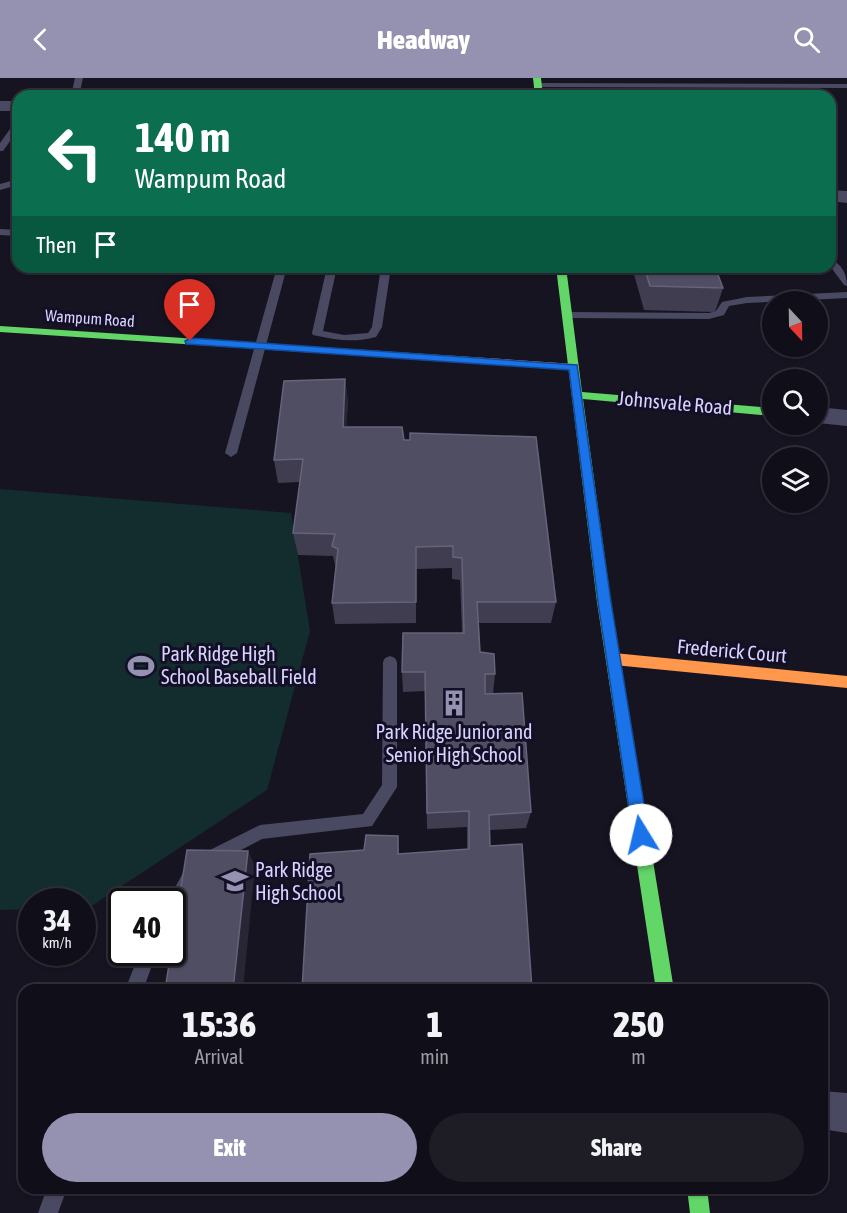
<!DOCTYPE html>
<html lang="en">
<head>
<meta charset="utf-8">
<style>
  :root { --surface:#100f19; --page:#1e1d26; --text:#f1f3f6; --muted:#9c9ca2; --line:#302f38; --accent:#9591b1 }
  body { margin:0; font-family:"Asap Condensed",sans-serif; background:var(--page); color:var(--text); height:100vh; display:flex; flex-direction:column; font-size:22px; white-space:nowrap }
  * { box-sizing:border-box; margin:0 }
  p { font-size:20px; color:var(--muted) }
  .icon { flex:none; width:33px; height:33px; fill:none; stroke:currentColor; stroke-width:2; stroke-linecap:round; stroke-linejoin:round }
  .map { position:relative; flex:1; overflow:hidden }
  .sheet { position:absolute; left:18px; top:906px; width:810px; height:210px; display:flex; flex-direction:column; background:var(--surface); border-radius:18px; box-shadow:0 2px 4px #0004,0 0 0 2px var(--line) }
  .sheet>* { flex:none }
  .top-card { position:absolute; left:12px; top:12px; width:824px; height:183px; border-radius:18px; box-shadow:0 2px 4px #0004,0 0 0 2px var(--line); background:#0b6e4f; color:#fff; overflow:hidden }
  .needle { width:39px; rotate:158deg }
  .fabs { position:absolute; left:762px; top:213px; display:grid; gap:12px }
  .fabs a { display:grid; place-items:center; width:66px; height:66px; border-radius:50%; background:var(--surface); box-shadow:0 2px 4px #0004,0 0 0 2px var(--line); font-size:30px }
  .speed { position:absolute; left:18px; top:810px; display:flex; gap:12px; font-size:30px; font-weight:700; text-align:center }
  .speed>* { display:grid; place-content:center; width:78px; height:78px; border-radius:50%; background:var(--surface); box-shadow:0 2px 4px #0004,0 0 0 2px var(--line); line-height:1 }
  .speed small { font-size:15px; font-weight:400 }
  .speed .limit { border:3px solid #111; border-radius:9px; background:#fff; color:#111 }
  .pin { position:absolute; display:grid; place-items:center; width:51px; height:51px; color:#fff; margin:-62px -26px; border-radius:50% 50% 50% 0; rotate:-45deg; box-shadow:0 0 6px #0007 }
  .pin .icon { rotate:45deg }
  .me { position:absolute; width:66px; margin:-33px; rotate:351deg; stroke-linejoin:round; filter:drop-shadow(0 0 4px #0008) }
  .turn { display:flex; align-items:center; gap:21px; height:126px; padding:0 24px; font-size:27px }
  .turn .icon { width:78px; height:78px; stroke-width:2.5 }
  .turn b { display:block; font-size:42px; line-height:51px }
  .then { display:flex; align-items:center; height:57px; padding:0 24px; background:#0003; gap:12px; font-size:22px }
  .eta { display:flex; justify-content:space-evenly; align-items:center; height:102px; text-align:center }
  .eta b { font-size:36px; font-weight:800; line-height:42px }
  .button { display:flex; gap:12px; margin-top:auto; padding:12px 24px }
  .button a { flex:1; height:69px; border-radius:36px; background:var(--accent); color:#fff; font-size:24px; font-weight:800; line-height:69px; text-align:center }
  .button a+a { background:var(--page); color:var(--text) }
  header { display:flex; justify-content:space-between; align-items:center; height:78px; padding:0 24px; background:var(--accent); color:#fff; font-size:27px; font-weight:800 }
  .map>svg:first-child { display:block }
  .green { fill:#132c2d }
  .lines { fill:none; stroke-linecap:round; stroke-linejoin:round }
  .lane { fill:#4a4962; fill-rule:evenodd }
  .street { fill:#4a4962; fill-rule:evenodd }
  .fast { fill:#63d668; fill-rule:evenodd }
  .slow { fill:#ff974d; fill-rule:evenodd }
  .wall { fill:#403d50 }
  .shaded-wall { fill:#282635 }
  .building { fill:#504e63; stroke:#66637b; stroke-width:1.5 }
  .route { fill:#1a73e8; stroke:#114b97; stroke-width:1.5 }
  .labels { text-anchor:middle; stroke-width:6; stroke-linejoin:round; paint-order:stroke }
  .far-street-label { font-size:16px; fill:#d9d4ff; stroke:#130f26 }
  .street-label { font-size:20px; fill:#d9d4ff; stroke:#130f26 }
  .poi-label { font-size:20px; fill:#d9d4ff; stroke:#130f26; text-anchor:start }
</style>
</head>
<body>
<header><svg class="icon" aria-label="back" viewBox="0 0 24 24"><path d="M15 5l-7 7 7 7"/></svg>Headway<svg class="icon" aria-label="search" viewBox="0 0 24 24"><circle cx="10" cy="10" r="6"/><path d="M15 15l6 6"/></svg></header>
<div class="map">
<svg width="847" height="1135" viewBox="0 0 847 1135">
  <rect width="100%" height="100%" fill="#161421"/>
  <path class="green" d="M 0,411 L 291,435 L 310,553 L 267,712 L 87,831 L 83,831 L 82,824 L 32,824 L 31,831 L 0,832 Z"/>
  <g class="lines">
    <path class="lane" d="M 75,0 L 83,0 L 79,18 L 71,18 Z
      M 538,5 L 847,6 L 847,10 L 535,9 L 535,5 Z
      M 15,44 L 18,44 L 18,52 L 3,73 L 0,73 L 0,65 Z
      M 18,101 L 18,107 L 0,112 L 0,106 Z
      M 0,151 L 18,152 L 18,158 L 0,157 Z
      M 830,181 C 842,186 847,196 847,208 L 844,207 L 830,188 Z
      M 277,189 L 287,189 L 237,375 L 231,379 L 225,375 Z
      M 327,189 L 337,189 L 323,253 L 344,257 L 368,255 L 372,249 L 381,189 L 391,189 L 382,249 L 376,259 C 354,265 335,262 313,257 L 312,255 Z
      M 847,214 L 847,220 L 747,225 L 729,228 L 724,237 L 709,241 L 567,240 L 562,237 L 567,234 L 709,235 L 716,233 L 722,224 L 747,219 Z
      M 390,578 L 395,580 L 397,584 L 397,709 L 372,748 L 262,761 L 214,786 L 208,789 L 202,786 L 200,781 L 202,776 L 260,747 L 363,736 L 382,707 L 383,584 L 385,580 Z
      M 189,793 L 195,795 L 197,801 L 178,836 L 172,838 L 172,824 L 167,824 L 183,795 Z
      M 140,874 L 157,874 L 143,912 L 125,912 Z
      M 47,1110 L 67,1110 L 58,1135 L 38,1135 Z"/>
    <path class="street" d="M 0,23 L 18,23 L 18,33 L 0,33 Z
      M 830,112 L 847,113 L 847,125 L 830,123 Z
      M 818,329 L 847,332 L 847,348 L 818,345 Z
      M 822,1013 L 847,1015 L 847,1055 L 822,1051 Z"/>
    <path class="fast" d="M 533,0 L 541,0 L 543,18 L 535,18 Z
      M 556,189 L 566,189 L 582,314 L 772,330 L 772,338 L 583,321 L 611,524 L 674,912 L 656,912 L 597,524 Z
      M 0,248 L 487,280 L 492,283 L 487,286 L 0,254 Z
      M 687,1110 L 707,1110 L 710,1135 L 690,1135 Z"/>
    <path class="slow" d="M 487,280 L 574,286 L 579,289 L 574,292 L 483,285 L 482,283 Z
      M 614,575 L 847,598 L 847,610 L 614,587 L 609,585 L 607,581 L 609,577 Z"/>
  </g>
  <path class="wall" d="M 632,189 L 715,189 L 723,210 L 715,234 L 644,232 Z
    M 345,301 L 348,325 L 346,349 L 402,349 L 404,362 L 410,362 L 410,355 L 536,359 L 556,524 L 551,545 L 479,545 L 480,574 L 494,576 L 495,596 L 493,616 L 485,616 L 522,615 L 531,734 L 526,750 L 490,752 L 490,768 L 522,766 L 532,912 L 302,912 L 310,776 L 364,772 L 366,757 L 398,758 L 399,776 L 467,771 L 467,749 L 427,751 L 425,613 L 403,614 L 402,594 L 403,555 L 462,555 L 460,502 L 452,501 L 452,490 L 416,491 L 416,545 L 335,546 L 332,525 L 336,491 L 333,478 L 298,477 L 293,455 L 300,404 L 278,405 L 274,382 L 284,303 Z"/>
  <path class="shaded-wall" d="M 345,301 L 348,325 L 345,372 L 343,349 Z
    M 248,773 L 255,788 L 243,912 L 233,912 Z"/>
  <path class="building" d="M 644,189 L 715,189 L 723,210 L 650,208 Z
    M 345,301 L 343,349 L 402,349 L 404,362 L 410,362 L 410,355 L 536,359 L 556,524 L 477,524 L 480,574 L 494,576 L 495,596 L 485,596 L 485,616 L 522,615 L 531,734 L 489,737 L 490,768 L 522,766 L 532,912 L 302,912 L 310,776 L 364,772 L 366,757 L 398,758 L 398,776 L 469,771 L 469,733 L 427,735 L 425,594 L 402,594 L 403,555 L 464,555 L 462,480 L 453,479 L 453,468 L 416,469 L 416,524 L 332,525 L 338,471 L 332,468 L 335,456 L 293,455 L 303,381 L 274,382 L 284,303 Z
    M 187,772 L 248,773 L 233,912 L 165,912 L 171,874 L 172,874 L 172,866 Z"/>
  <path class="route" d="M 190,260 L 577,287 L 611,524 L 649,757 L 647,762 L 641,765 L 636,762 L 633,757 L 598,524 L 569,292 L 186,266 L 185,263 Z"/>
  <defs>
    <g id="stadium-bare" transform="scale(2.07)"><path d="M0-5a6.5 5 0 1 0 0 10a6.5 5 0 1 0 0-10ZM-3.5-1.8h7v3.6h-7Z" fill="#9591b1" stroke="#130f26" stroke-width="2.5" paint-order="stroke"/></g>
    <g id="building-bare" transform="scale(2.07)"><path d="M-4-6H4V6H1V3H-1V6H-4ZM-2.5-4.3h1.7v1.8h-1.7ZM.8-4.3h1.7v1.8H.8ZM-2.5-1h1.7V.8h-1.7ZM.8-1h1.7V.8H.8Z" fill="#9591b1" stroke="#130f26" stroke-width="2.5" paint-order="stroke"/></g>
    <g id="school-bare" transform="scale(2.07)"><path d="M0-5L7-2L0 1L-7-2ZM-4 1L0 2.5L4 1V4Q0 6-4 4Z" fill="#9591b1" stroke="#130f26" stroke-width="2.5" paint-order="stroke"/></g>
  </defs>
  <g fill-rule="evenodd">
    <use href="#stadium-bare" x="141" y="588"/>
    <use href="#building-bare" x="454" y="625"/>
    <use href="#school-bare" x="235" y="803"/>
  </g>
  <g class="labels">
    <g class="far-street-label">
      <text transform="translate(90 240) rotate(4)" y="6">Wampum Road</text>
    </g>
    <g class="street-label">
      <text transform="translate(675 325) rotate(5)" y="7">Johnsvale Road</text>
      <text transform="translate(732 573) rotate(5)" y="7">Frederick Court</text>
    </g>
    <g class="poi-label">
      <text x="161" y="583">Park Ridge High<tspan x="161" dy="23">School Baseball Field</tspan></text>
      <text x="454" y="661" text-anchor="middle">Park Ridge Junior and<tspan x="454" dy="23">Senior High School</tspan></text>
      <text x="255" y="799">Park Ridge<tspan x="255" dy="23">High School</tspan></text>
    </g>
  </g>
</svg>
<div class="fabs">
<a><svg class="needle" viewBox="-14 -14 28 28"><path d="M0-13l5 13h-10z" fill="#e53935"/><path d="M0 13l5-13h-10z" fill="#9c9ca2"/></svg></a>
<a><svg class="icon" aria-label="search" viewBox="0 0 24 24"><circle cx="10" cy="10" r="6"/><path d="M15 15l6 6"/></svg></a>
<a><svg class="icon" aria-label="layers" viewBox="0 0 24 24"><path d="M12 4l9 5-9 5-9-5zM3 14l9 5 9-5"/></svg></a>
</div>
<div class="speed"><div>34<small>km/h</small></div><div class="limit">40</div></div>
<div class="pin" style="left:190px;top:263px;background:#d93025"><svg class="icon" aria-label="arrive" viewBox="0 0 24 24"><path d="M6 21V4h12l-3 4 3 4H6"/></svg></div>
<svg class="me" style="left:641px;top:757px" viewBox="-20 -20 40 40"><circle r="19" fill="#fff"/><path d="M0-13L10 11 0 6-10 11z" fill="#1a73e8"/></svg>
<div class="top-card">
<div class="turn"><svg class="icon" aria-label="left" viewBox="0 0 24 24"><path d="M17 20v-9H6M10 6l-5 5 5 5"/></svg><div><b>140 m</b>Wampum Road</div></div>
<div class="then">Then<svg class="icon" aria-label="arrive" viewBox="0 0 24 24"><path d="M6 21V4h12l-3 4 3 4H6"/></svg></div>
</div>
<section class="sheet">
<div class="eta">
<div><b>15:36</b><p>Arrival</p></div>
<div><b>1</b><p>min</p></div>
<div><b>250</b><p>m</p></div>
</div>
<div class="button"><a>Exit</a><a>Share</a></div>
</section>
</div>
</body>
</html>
